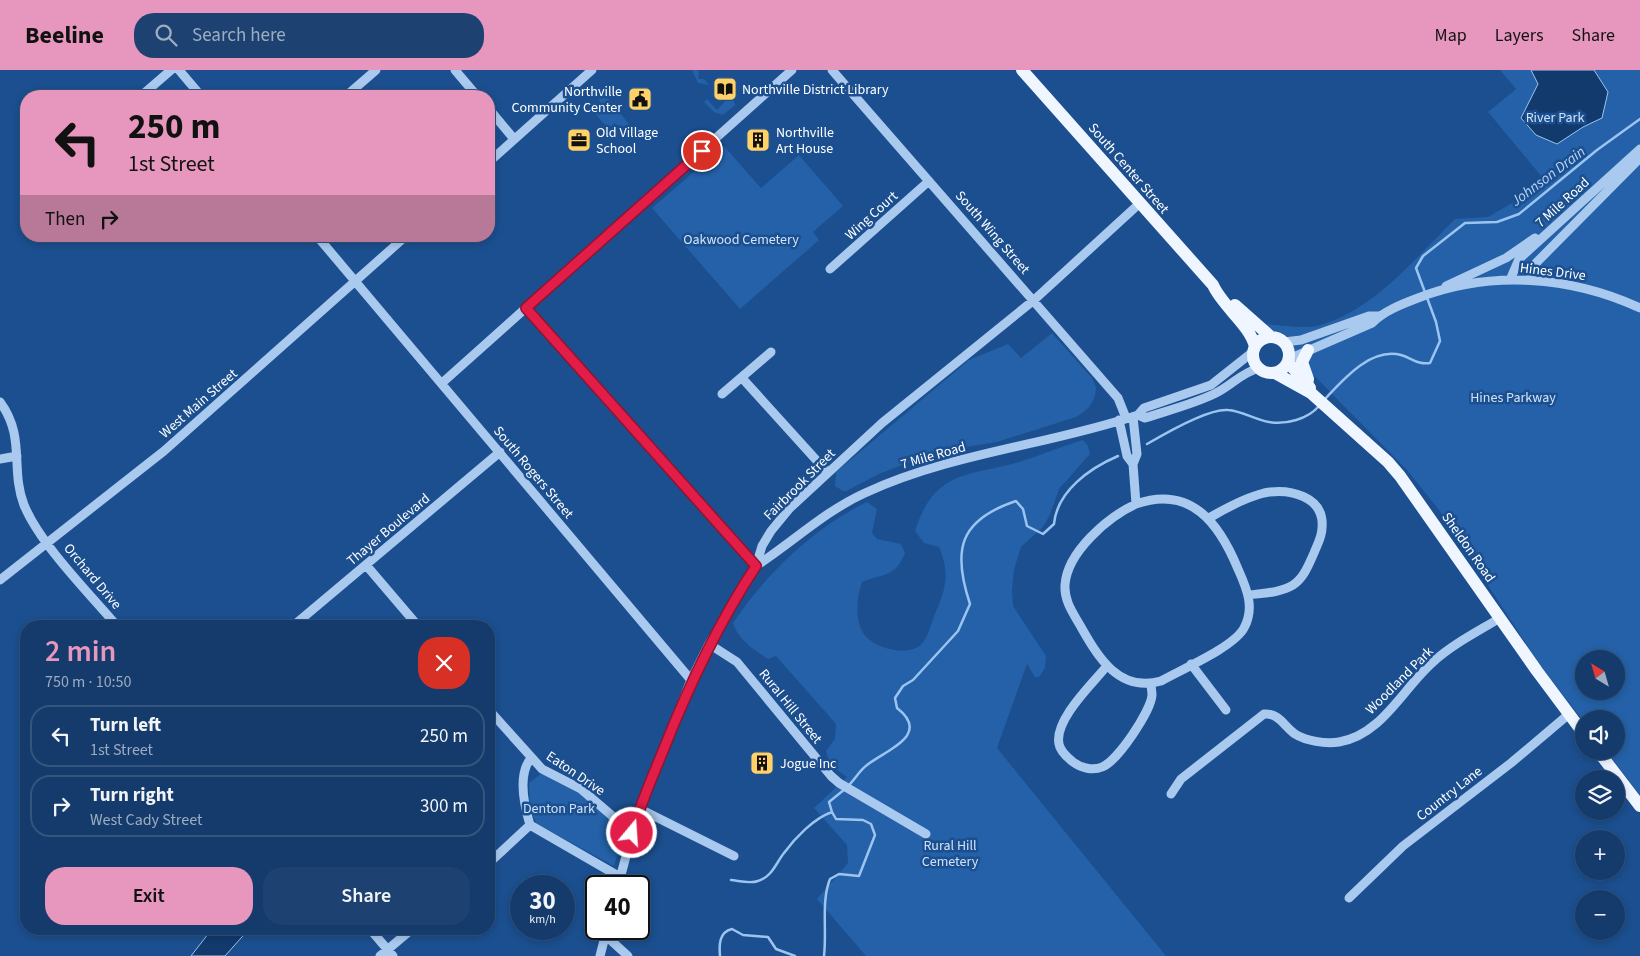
<!DOCTYPE html>
<html lang="en">
<head>
<meta charset="utf-8">
<style>
  :root { --surface:#143b6b; --page:#1d4271; --text:#f1f3f6; --muted:#9dadc1; --line:#33557e; --accent:#e797bd }
  body { margin:0; font-family:"Source Sans 3",sans-serif; background:var(--page); color:var(--text); height:100vh; display:flex; flex-direction:column; font-size:19px; white-space:nowrap }
  * { box-sizing:border-box; margin:0 }
  p { font-size:16px; color:var(--muted) }
  .icon { flex:none; width:28px; height:28px; fill:none; stroke:currentColor; stroke-width:2; stroke-linecap:round; stroke-linejoin:round }
  .map { position:relative; flex:1; overflow:hidden }
  .panel { position:absolute; left:20px; top:550px; width:475px; height:315px; display:flex; flex-direction:column; background:var(--surface); border-radius:20px; box-shadow:0 2px 8px #0003,0 0 0 1px var(--line) }
  .panel>* { flex:none }
  .banner { position:absolute; left:20px; top:20px; width:475px; height:152px; border-radius:20px; box-shadow:0 2px 8px #0003,0 0 0 1px var(--line); background:#e797bd; color:#111; overflow:hidden }
  .needle { width:32px; rotate:323deg }
  .controls { position:absolute; left:1575px; top:580px; display:grid; gap:10px }
  .controls a { display:grid; place-items:center; width:50px; height:50px; border-radius:50%; background:var(--surface); box-shadow:0 2px 8px #0003,0 0 0 1px var(--line); font-size:25px }
  .speed { position:absolute; left:510px; top:805px; display:flex; gap:10px; font-size:25px; font-weight:700; text-align:center }
  .speed>* { display:grid; place-content:center; width:65px; height:65px; border-radius:50%; background:var(--surface); box-shadow:0 2px 8px #0003,0 0 0 1px var(--line); line-height:1 }
  .speed small { font-size:12px; font-weight:400 }
  .speed .limit { border:2px solid #111; border-radius:8px; background:#fff; color:#111 }
  .pin { position:absolute; display:grid; place-items:center; width:42px; height:42px; color:#fff; margin:-21px; border:2px solid #fff; border-radius:50%; box-shadow:0 1px 5px #0007 }
  .me { position:absolute; width:55px; margin:-28px; rotate:18deg; stroke-linejoin:round; filter:drop-shadow(0 0 4px #0008) }
  .turn { display:flex; align-items:center; gap:18px; height:105px; padding:0 25px; font-size:22px }
  .turn .icon { width:65px; height:65px; stroke-width:2.5 }
  .turn b { display:block; font-size:35px; line-height:42px }
  .then { display:flex; align-items:center; height:48px; padding:0 25px; background:#0003; gap:10px; font-size:19px }
  .round { display:grid; place-items:center; flex:none; width:52px; height:52px; border-radius:20px; background:var(--page) }
  .head { display:flex; align-items:center; justify-content:space-between; height:85px; padding:0 25px }
  h1 { font-size:30px; font-weight:600; line-height:38px; color:var(--accent) }
  .action { display:flex; gap:10px; margin-top:auto; padding:10px 25px }
  .action a { flex:1; height:58px; border-radius:20px; background:var(--accent); color:#111; font-size:20px; font-weight:600; line-height:58px; text-align:center }
  .action a+a { background:var(--page); color:var(--text) }
  ul { padding:0; list-style:none }
  li { display:flex; align-items:center; gap:15px; height:62px; margin:0 10px 8px; padding:0 15px; border:2px solid var(--line); border-radius:20px }
  li div { flex:1 }
  li b { display:block; font-size:19px }
  li em { font-style:normal }
  header { display:flex; align-items:center; gap:30px; box-sizing:border-box; height:70px; padding:0 25px; background:var(--accent); color:#111 }
  header strong { font-size:24px }
  nav { display:flex; gap:28px; margin-inline-start:auto; font-size:18px }
  .search { width:350px; height:45px; background:var(--page); display:flex; align-items:center; gap:12px; box-sizing:border-box; padding:0 18px; border-radius:20px; color:var(--muted); font-size:19px }
  .map>svg:first-child { display:block }
  .green { fill:#2461a8; fill-rule:evenodd }
  .water { fill:#123a6d; stroke:#9cc4f0 }
  .lines { fill:none; stroke-linecap:round; stroke-linejoin:round }
  .stream { stroke:#9cc4f0; stroke-width:2.5 }
  .minor { stroke:#a9c9ee; stroke-width:9 }
  .major { stroke:#f0f6ff; stroke-width:12 }
  .route-casing { stroke:#92132f; stroke-width:12 }
  .route { stroke:#e11d48; stroke-width:9 }
  .labels { text-anchor:middle; stroke-width:5; stroke-linejoin:round; paint-order:stroke }
  .poi-label { font-size:14px; fill:#fff; stroke:#1b4f8f; text-anchor:start }
  .park-label { font-size:14px; fill:#cfe3fa; stroke:#1b4f8f }
  .street-label { font-size:14px; fill:#fff; stroke:#1b4f8f }
  .water-label { font-size:15px; font-style:italic; fill:#b5d3f5; stroke:#1b4f8f }
</style>
</head>
<body>
<header>
<strong>Beeline</strong>
<div class="search"><svg class="icon" aria-label="search" viewBox="0 0 24 24"><circle cx="10" cy="10" r="6"/><path d="M15 15l6 6"/></svg>Search here</div>
<nav><a>Map</a><a>Layers</a><a>Share</a></nav>
</header>
<div class="map">
<svg width="1640" height="886" viewBox="0 0 1640 886">
  <rect width="100%" height="100%" fill="#1b4f8f"/>
  <path class="green" d="M 692,0 L 697,0 L 699,2 L 698,9 L 704,9 L 709,15 L 698,13 Z
    M 1500,0 L 1640,0 L 1640,725 L 1606,681 L 1616,681 L 1616,649 L 1584,649 L 1584,652 L 1540,595 L 1439,440 L 1407,400 L 1263,254 C 1277,255 1303,259 1317,256 C 1374,241 1414,189 1455,149 L 1488,147 L 1547,113 L 1488,42 L 1516,19 ZM 1584,589 L 1616,589 L 1616,621 L 1584,621 Z
    M 732,24 L 735,35 L 723,45 L 714,42 L 704,32 L 707,29 L 717,40 Z
    M 603,25 L 606,26 L 629,54 L 624,59 L 614,53 L 612,56 L 606,56 L 591,39 L 591,36 L 596,35 L 603,39 L 599,30 Z
    M 724,76 L 761,118 L 799,85 L 843,136 L 813,162 L 819,170 L 740,239 L 652,138 Z
    M 1052,263 L 1092,308 L 1096,317 C 1096,332 1088,340 1076,347 L 997,372 L 948,380 L 925,386 L 879,404 L 846,421 L 843,421 L 835,416 L 836,402 L 969,290 L 1008,274 L 1021,288 Z
    M 1083,370 L 1088,376 L 1090,384 L 1059,419 L 1050,445 L 1042,458 L 1021,477 L 1014,500 L 1012,521 L 1013,536 L 1046,586 L 1045,598 L 1039,607 L 1035,607 L 1027,594 L 997,678 L 1166,886 L 866,886 L 817,829 L 848,793 L 847,775 L 814,738 L 847,707 C 836,699 829,695 826,681 L 835,669 L 836,654 L 776,586 L 768,589 C 753,579 738,570 733,553 C 766,504 813,458 867,432 L 877,439 L 872,463 L 877,469 L 901,474 L 905,483 C 895,508 884,503 862,512 C 857,527 854,549 864,564 C 875,579 912,589 924,571 C 930,562 932,549 937,539 C 947,515 949,501 939,477 L 924,473 L 915,461 C 935,398 969,407 1022,391 C 1042,385 1062,376 1083,370 Z
    M 542,703 L 575,718 L 624,761 L 614,796 L 537,754 L 530,740 L 529,713 Z"/>
  <path class="water" d="M 1531,0 L 1594,0 L 1608,22 L 1602,48 L 1583,57 L 1557,74 L 1536,65 L 1521,48 L 1538,14 Z
    M 212,859 L 249,859 L 225,886 L 191,886 Z"/>
  <g class="lines">
    <path class="stream" d="M 1324,330 C 1342,311 1370,277 1401,285 C 1412,288 1417,295 1430,293 L 1440,271 L 1436,252 L 1416,198 L 1423,186 L 1465,153 L 1497,152 L 1519,144 L 1597,80 L 1640,49
      M 1147,374 C 1164,364 1209,338 1228,340 C 1242,341 1256,350 1269,352 C 1286,355 1308,349 1319,336
      M 849,715 C 855,709 860,700 867,695 C 886,680 932,665 897,638 L 895,628 L 903,616 L 913,610 L 958,561 L 970,534 C 952,480 959,450 1016,431 L 1023,439 L 1027,456 L 1043,464 L 1054,454 C 1057,421 1090,398 1118,386
      M 731,810 C 740,811 750,814 758,811 C 772,807 776,793 784,783 C 795,768 814,748 832,742
      M 720,886 C 719,875 719,862 732,859 L 743,865 L 768,867 L 776,879 L 795,886
      M 824,886 C 827,861 821,831 830,809 L 839,804 L 859,806 L 875,765 L 871,754 L 863,750 L 836,749 L 832,742 L 829,732 L 845,719"/>
    <path class="minor" d="M 179,0 L 201,26
      M 455,0 L 477,26
      M 832,0 L 1118,328 L 1126,348
      M 141,26 L 171,0
      M 346,26 L 376,0
      M 489,39 L 514,69
      M 489,92 L 592,0
      M 317,166 L 691,610
      M 830,199 L 929,111
      M 1510,210 L 1519,189 L 1640,79
      M 1529,210 L 1536,193 L 1640,88
      M 1446,216 L 1506,188 L 1535,168
      M 526,238 L 756,496
      M 1284,272 L 1301,270 L 1369,246 L 1379,246
      M 1289,289 L 1372,253 C 1384,241 1402,234 1418,228 C 1490,200 1571,206 1640,238
      M 742,308 L 828,403
      M 442,313 L 792,0
      M 722,324 L 771,282
      M 0,332 C 26,367 10,399 24,435 C 40,474 88,522 117,556
      M 1138,345 L 1145,348 C 1169,340 1194,334 1216,323 C 1232,315 1241,303 1259,298
      M 1119,350 L 1127,386 L 1133,394 L 1137,384 L 1133,347
      M 0,389 L 17,386
      M 1133,394 L 1136,434 C 1108,447 1067,482 1065,515 C 1064,531 1073,543 1081,557 C 1098,587 1119,623 1161,611 C 1182,599 1234,577 1244,558 C 1255,538 1247,519 1238,499 C 1219,453 1191,415 1136,434
      M 1209,448 C 1226,438 1244,428 1264,423 C 1289,418 1325,426 1322,458 C 1322,467 1317,475 1314,483 C 1309,494 1304,508 1293,515 C 1280,523 1263,523 1249,525
      M 366,495 L 418,556
      M 756,496 C 793,472 825,441 865,423 C 951,383 1049,375 1138,345 L 1144,338 L 1211,315 L 1254,281
      M 0,510 L 164,381 L 406,166
      M 293,556 L 500,382
      M 709,574 L 737,592 L 831,706 L 839,713 L 926,764
      M 1191,594 L 1226,640
      M 1106,597 C 1092,614 1054,650 1059,674 C 1060,681 1068,688 1073,692 C 1081,698 1093,701 1102,697 C 1117,692 1151,641 1152,625 C 1152,622 1151,617 1151,614
      M 489,640 L 542,699 L 581,719 L 632,763
      M 531,688 C 517,705 524,735 530,755 L 620,807
      M 1171,724 L 1181,709 L 1264,644 C 1279,643 1284,656 1295,664 C 1306,671 1325,674 1339,672 C 1382,665 1403,618 1433,592 C 1453,574 1477,562 1500,548
      M 640,739 L 734,786
      M 489,793 L 530,755
      M 618,816 L 636,749 L 691,610 L 709,574 L 756,496 L 762,476 L 771,461 L 790,438 L 882,353 L 1034,230 L 1140,133
      M 1349,828 L 1403,776 L 1511,693 L 1569,644
      M 370,859 L 393,886
      M 605,865 L 628,886
      M 380,886 L 412,859
      M 600,886 L 607,859"/>
    <path class="major" d="M 1022,0 L 1213,215 C 1222,236 1251,256 1255,277
      M 1235,235 L 1271,267
      M1253 285a18 18 0 1 1 36 0a18 18 0 1 1-36 0Z
      M 1288,292 L 1310,318
      M 1275,303 L 1311,323 L 1388,392 L 1400,406 L 1537,601 L 1584,664
      M 1307,315 L 1308,309 L 1302,292 L 1308,280
      M 1598,681 L 1640,736"/>
  </g>
  <g class="lines">
    <g class="route-casing">
      <path id="route" d="M 632,763 C 640,735 652,708 663,681 C 689,615 717,555 756,496 L 526,238 L 702,81"/>
    </g>
    <use href="#route" class="route"/>
  </g>
  <defs>
    <g id="library-square" transform="scale(1.25)"><rect x="-9" y="-9" width="18" height="18" rx="4" fill="#ffd166" stroke="#1b4f8f"/><path d="M-6-4Q-3-5.5-.7-3.5V5Q-3 3-6 4ZM6-4Q3-5.5 .7-3.5V5Q3 3 6 4Z" fill="#111"/></g>
    <g id="civic-square" transform="scale(1.25)"><rect x="-9" y="-9" width="18" height="18" rx="4" fill="#ffd166" stroke="#1b4f8f"/><path d="M-.6-6.5H3V-4.5H.6V-3L4-1V1h2V6H-6V1h2V-1L-.6-3ZM-1.2 2.5V6h2.4V2.5Z" fill="#111"/></g>
    <g id="office-square" transform="scale(1.25)"><rect x="-9" y="-9" width="18" height="18" rx="4" fill="#ffd166" stroke="#1b4f8f"/><path d="M-6-3h4V-5.5h4V-3h4V5H-6ZM-1-4.5V-3h2v-1.5ZM-6 0V1H6V0Z" fill="#111"/></g>
    <g id="building-square" transform="scale(1.25)"><rect x="-9" y="-9" width="18" height="18" rx="4" fill="#ffd166" stroke="#1b4f8f"/><path d="M-4-6H4V6H1V3H-1V6H-4ZM-2.5-4.3h1.7v1.8h-1.7ZM.8-4.3h1.7v1.8H.8ZM-2.5-1h1.7V.8h-1.7ZM.8-1h1.7V.8H.8Z" fill="#111"/></g>
  </defs>
  <g fill-rule="evenodd">
    <use href="#library-square" x="725" y="19"/>
    <use href="#civic-square" x="640" y="29"/>
    <use href="#office-square" x="579" y="70"/>
    <use href="#building-square" x="758" y="70"/>
    <use href="#building-square" x="762" y="693"/>
  </g>
  <g class="labels">
    <g class="poi-label">
      <text x="742" y="24">Northville District Library</text>
      <text x="622" y="26" text-anchor="end">Northville<tspan x="622" dy="16">Community Center</tspan></text>
      <text x="596" y="67">Old Village<tspan x="596" dy="16">School</tspan></text>
      <text x="776" y="67">Northville<tspan x="776" dy="16">Art House</tspan></text>
      <text x="780" y="698">Jogue Inc</text>
    </g>
    <g class="park-label">
      <text x="1555" y="52">River Park</text>
      <text x="741" y="174">Oakwood Cemetery</text>
      <text x="1513" y="332">Hines Parkway</text>
      <text x="559" y="743">Denton Park</text>
      <text x="950" y="780">Rural Hill<tspan x="950" dy="16">Cemetery</tspan></text>
    </g>
    <g class="street-label">
      <text transform="translate(1129 98) rotate(49)" y="5">South Center Street</text>
      <text transform="translate(1562 132) rotate(-42)" y="5">7 Mile Road</text>
      <text transform="translate(871 145) rotate(-42)" y="5">Wing Court</text>
      <text transform="translate(993 162) rotate(49)" y="5">South Wing Street</text>
      <text transform="translate(1553 201) rotate(7)" y="5">Hines Drive</text>
      <text transform="translate(198 333) rotate(-41)" y="5">West Main Street</text>
      <text transform="translate(933 385) rotate(-16)" y="5">7 Mile Road</text>
      <text transform="translate(534 402) rotate(50)" y="5">South Rogers Street</text>
      <text transform="translate(799 414) rotate(-45)" y="5">Fairbrook Street</text>
      <text transform="translate(388 459) rotate(-40)" y="5">Thayer Boulevard</text>
      <text transform="translate(1469 477) rotate(55)" y="5">Sheldon Road</text>
      <text transform="translate(93 506) rotate(50)" y="5">Orchard Drive</text>
      <text transform="translate(1399 610) rotate(-45)" y="5">Woodland Park</text>
      <text transform="translate(791 636) rotate(51)" y="5">Rural Hill Street</text>
      <text transform="translate(576 703) rotate(34)" y="5">Eaton Drive</text>
      <text transform="translate(1449 723) rotate(-38)" y="5">Country Lane</text>
    </g>
    <g class="water-label">
      <text transform="translate(1548 106) rotate(-37)" y="5">Johnson Drain</text>
    </g>
  </g>
</svg>
<div class="controls">
<a><svg class="needle" viewBox="-14 -14 28 28"><path d="M0-13l5 13h-10z" fill="#e53935"/><path d="M0 13l5-13h-10z" fill="#9dadc1"/></svg></a>
<a><svg class="icon" aria-label="sound" viewBox="0 0 24 24"><path d="M4 9h4l5-4v14l-5-4H4zM17 9q2 3 0 6"/></svg></a>
<a><svg class="icon" aria-label="layers" viewBox="0 0 24 24"><path d="M12 4l9 5-9 5-9-5zM3 14l9 5 9-5"/></svg></a>
<a>+</a>
<a>−</a>
</div>
<div class="speed"><div>30<small>km/h</small></div><div class="limit">40</div></div>
<div class="pin" style="left:702px;top:81px;background:#d93025"><svg class="icon" aria-label="arrive" viewBox="0 0 24 24"><path d="M6 21V4h12l-3 4 3 4H6"/></svg></div>
<svg class="me" style="left:632px;top:763px" viewBox="-20 -20 40 40"><circle r="17" fill="#e11d48" stroke="#fff" stroke-width="3"/><path d="M0-11L8 9 0 5-8 9z" fill="#fff"/></svg>
<div class="banner">
<div class="turn"><svg class="icon" aria-label="left" viewBox="0 0 24 24"><path d="M17 20v-9H6M10 6l-5 5 5 5"/></svg><div><b>250 m</b>1st Street</div></div>
<div class="then">Then<svg class="icon" aria-label="right" viewBox="0 0 24 24"><path d="M7 20v-9h11M14 6l5 5-5 5"/></svg></div>
</div>
<section class="panel">
<div class="head"><div><h1>2 min</h1><p>750 m · 10:50</p></div><a class="round" style="background:#d93025;color:#fff"><svg class="icon" aria-label="close" viewBox="0 0 24 24"><path d="M6 6l12 12M18 6L6 18"/></svg></a></div>
<ul>
<li><svg class="icon" aria-label="left" viewBox="0 0 24 24"><path d="M17 20v-9H6M10 6l-5 5 5 5"/></svg><div><b>Turn left</b><p>1st Street</p></div><em>250 m</em></li>
<li><svg class="icon" aria-label="right" viewBox="0 0 24 24"><path d="M7 20v-9h11M14 6l5 5-5 5"/></svg><div><b>Turn right</b><p>West Cady Street</p></div><em>300 m</em></li>
</ul>
<div class="action"><a>Exit</a><a>Share</a></div>
</section>
</div>
</body>
</html>
